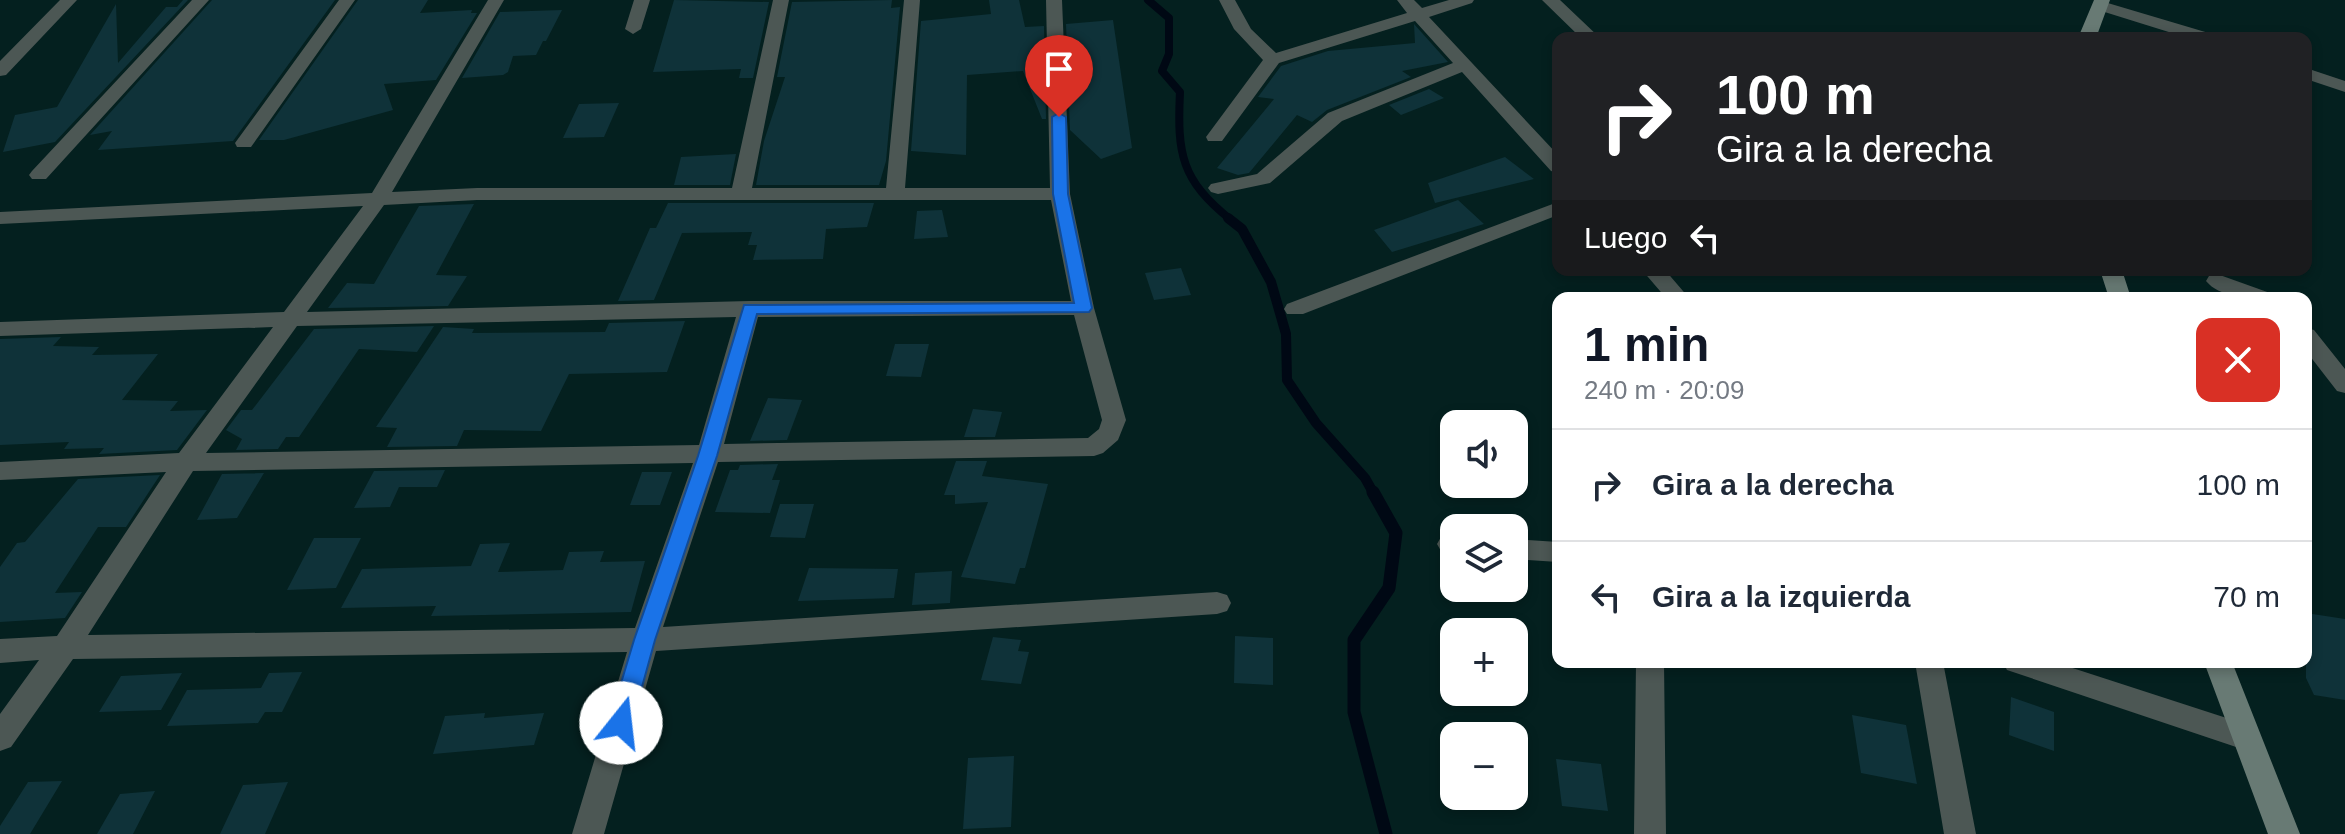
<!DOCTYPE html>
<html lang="es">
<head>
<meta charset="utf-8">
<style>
  :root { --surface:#fff; --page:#f2f2f3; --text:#1f2937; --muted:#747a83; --line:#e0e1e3; --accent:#111827 }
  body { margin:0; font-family:Helvetica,sans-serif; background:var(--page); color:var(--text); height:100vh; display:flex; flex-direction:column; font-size:30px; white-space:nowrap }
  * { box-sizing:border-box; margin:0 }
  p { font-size:26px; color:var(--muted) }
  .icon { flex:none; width:44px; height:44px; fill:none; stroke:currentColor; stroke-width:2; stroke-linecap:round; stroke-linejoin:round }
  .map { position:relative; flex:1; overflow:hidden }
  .panel { position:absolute; left:1552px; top:292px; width:760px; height:376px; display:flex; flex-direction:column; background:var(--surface); border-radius:16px; box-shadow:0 4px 12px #0003 }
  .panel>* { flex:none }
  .banner { position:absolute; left:1552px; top:32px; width:760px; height:244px; border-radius:16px; box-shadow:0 4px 12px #0003; background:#202124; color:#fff; overflow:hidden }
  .controls { position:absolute; left:1440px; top:410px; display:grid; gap:16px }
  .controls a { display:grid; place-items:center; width:88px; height:88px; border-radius:16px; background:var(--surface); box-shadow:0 4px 12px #0003; font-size:40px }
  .pin { position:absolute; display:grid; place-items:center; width:68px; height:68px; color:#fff; margin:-82px -34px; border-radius:50% 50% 50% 0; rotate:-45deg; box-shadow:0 0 8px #0007 }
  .pin .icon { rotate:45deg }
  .me { position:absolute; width:88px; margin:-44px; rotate:16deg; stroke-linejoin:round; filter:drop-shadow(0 0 6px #0008) }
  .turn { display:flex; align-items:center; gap:28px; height:168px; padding:0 32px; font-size:36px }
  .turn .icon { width:104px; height:104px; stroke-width:2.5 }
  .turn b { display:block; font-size:56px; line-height:68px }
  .then { display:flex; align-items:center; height:76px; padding:0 32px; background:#0003; gap:16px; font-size:30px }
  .round { display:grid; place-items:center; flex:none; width:84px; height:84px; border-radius:16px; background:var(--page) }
  .head { display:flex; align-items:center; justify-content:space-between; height:136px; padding:0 32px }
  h1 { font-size:48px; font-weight:700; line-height:60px; color:var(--accent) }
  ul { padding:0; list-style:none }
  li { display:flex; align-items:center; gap:24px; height:112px; padding:0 32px; border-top:2px solid var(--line) }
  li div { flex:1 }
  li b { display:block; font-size:30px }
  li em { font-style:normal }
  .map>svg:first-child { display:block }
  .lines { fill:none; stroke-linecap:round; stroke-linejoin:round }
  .stream-far2 { stroke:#000814; stroke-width:8 }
  .stream-far1 { stroke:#000814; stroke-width:10 }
  .stream { stroke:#000814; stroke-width:13 }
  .building { fill:#0f3239 }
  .street { fill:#4c5754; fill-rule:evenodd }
  .secondary { fill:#687a74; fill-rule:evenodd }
  .route { fill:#1a73e8; stroke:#114b97; stroke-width:2 }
</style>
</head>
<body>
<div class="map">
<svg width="2345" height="834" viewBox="0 0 2345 834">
  <rect width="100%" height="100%" fill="#04201f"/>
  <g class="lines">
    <path class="stream-far2" d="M 1148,0 L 1169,18 L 1169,54 L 1162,71 L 1180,92 C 1177,154 1181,180 1231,220"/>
    <path class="stream-far1" d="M 1228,218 L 1242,229 L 1271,282 L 1286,334 L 1287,380 L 1316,423 L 1365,478 L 1374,494"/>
    <path class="stream" d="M 1373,492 L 1396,533 L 1389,588 L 1354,640 L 1354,712 L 1386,834"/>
  </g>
  <path class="building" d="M 183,0 L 188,0 L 55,142 L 3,152 L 15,115 L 57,107 L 116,4 L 118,63 L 166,7 L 177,7 Z
    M 212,0 L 335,0 L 233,141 L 98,150 L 112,131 L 90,135 Z
    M 358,0 L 428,0 L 420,13 L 472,10 L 471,13 L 477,13 L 436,80 L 384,84 L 393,110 L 284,140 L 259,140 Z
    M 674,0 L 769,2 L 753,78 L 739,78 L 741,69 L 653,72 Z
    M 892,0 L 891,8 L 900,7 L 886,161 L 879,185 L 756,185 L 764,141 L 785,77 L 777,77 L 792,2 Z
    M 989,0 L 1019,0 L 1025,27 L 1044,26 L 1046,119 L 1042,119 L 1023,71 L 967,75 L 966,155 L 911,151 L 921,21 L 991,14 Z
    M 562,10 L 546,41 L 543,41 L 536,55 L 513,56 L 508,72 L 503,75 L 462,78 L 500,12 Z
    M 1113,20 L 1132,148 L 1101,159 L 1070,130 L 1066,24 Z
    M 1414,24 L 1448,62 L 1402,71 L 1411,77 L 1327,110 L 1312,122 L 1297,115 L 1249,173 L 1238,175 L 1217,168 L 1274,99 L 1258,97 L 1281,66 L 1328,51 L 1415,43 Z
    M 1429,89 L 1444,98 L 1401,115 L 1389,105 Z
    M 619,103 L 604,137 L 563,138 L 579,104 Z
    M 736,154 L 730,185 L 674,185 L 681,157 Z
    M 1505,157 L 1534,179 L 1435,203 L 1428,183 Z
    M 1458,200 L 1484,224 L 1392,252 L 1374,230 Z
    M 668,203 L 874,203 L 867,227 L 826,229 L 823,259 L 753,260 L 757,245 L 748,245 L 752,232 L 682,233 L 654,300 L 618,301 L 650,228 L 656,228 Z
    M 474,204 L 436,275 L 467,276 L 448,306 L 328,308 L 347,283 L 374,284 L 419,206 Z
    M 942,210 L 948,237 L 914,239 L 917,211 Z
    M 1181,268 L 1191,295 L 1154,300 L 1145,273 Z
    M 685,321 L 667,372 L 569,374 L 541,431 L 464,430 L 457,446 L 387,447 L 397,428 L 376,427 L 443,327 L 474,329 L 472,333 L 605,332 L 609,323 Z
    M 434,326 L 417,352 L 359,349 L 299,437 L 286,437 L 278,449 L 236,450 L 242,439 L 226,430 L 241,410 L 252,410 L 314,329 Z
    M 61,337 L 53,346 L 99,347 L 92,355 L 158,354 L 122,400 L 178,401 L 170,411 L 207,410 L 177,450 L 99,454 L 104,448 L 64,449 L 69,442 L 0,445 L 0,339 Z
    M 895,344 L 929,344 L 921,377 L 886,376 Z
    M 768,398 L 802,400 L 787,440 L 750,441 Z
    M 973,409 L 1002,412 L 995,437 L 964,437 Z
    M 956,461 L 987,461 L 982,476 L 1048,484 L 1025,568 L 1020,568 L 1015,584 L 961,577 L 988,502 L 955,504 L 955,495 L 944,495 Z
    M 778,464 L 772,480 L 780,480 L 770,513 L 715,512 L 730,470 L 738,470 L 740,465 Z
    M 445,470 L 437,487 L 399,487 L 390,507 L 354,508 L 374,471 Z
    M 642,472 L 672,472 L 660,505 L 630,505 Z
    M 264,473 L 237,518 L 197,520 L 222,474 Z
    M 160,475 L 126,527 L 98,527 L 55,593 L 82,592 L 65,618 L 0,622 L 0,567 L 17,543 L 25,542 L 78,479 Z
    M 780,504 L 814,504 L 805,538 L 770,537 Z
    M 314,538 L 361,538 L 336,588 L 287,590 Z
    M 510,543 L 498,572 L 563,570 L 569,552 L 604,551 L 600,562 L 645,561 L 631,612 L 431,616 L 436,606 L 341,608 L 362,569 L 471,566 L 480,544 Z
    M 809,568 L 898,569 L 894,598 L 798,601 Z
    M 952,571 L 950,603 L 912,605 L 915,573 Z
    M 2306,613 L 2345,619 L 2345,700 L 2314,695 L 2306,678 Z
    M 1235,636 L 1273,638 L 1273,685 L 1234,683 Z
    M 993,637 L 1021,640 L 1018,651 L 1029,652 L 1021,684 L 981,680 Z
    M 302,672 L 282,712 L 265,712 L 258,723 L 167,726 L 187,690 L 261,688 L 269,673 Z
    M 182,673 L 161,710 L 99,712 L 121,676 Z
    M 2011,697 L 2054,712 L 2054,751 L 2009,735 Z
    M 485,713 L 484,718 L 544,713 L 534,745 L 433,754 L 445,716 Z
    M 1852,715 L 1906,725 L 1917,784 L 1861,773 Z
    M 1014,756 L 1011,827 L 963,829 L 968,758 Z
    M 1556,759 L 1601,764 L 1608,811 L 1562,806 Z
    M 62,781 L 30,834 L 0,834 L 0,826 L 28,782 Z
    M 288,782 L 265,834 L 220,834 L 243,785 Z
    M 155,791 L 133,834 L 97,834 L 120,794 Z"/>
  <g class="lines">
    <path class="street" d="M 60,0 L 77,0 L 6,75 L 0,76 L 0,61 Z
      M 192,0 L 209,0 L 46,179 L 32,179 L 29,175 L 32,171 Z
      M 339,0 L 355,0 L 251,147 L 237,147 L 235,143 Z
      M 488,0 L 504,0 L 392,192 L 477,188 L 732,188 L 773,0 L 789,0 L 752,188 L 886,188 L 904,0 L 920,0 L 905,188 L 1050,188 L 1046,0 L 1062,0 L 1070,194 L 1094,308 L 1126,420 L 1118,440 L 1103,453 L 1094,456 L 718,462 L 663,627 L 1217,592 L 1227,595 L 1231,603 L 1227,611 L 1217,614 L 656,651 L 604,834 L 572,834 L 627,652 L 73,659 L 11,747 L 0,751 L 0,714 L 39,660 L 0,663 L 0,639 L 57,636 L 166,472 L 0,480 L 0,462 L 179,453 L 273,327 L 0,336 L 0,322 L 284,312 L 363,206 L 0,224 L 0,212 L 372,193 ZM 477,200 L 1051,200 L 1071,301 L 750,301 L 307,312 L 384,205 ZM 1074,315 L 1102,420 L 1099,429 L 1088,438 L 724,444 L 758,317 ZM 736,317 L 699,445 L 206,453 L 297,326 ZM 693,463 L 635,628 L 88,635 L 193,471 Z
      M 634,0 L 650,0 L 641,29 L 633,34 L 625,29 Z
      M 1219,0 L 1235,0 L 1251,29 L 1276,53 L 1407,13 L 1397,0 L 1414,0 L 1422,8 L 1449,0 L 1474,0 L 1472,3 L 1429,17 L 1558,155 L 1558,173 L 1551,171 L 1462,72 L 1342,121 L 1270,183 L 1218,194 L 1211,192 L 1208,188 L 1211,184 L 1257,174 L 1328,113 L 1453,63 L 1415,21 L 1279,63 L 1222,141 L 1208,141 L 1206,137 L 1263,60 L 1234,29 Z
      M 1542,0 L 1560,0 L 1600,38 L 1581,38 Z
      M 2101,1 L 2212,34 L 2215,38 L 2188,38 L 2095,9 L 2093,6 L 2095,3 Z
      M 2306,68 L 2345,81 L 2345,92 L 2306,79 Z
      M 1558,202 L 1558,215 L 1303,314 L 1287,314 L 1284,309 L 1287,304 Z
      M 1642,270 L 1665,270 L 1689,298 L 1666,298 Z
      M 2217,274 L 2270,293 L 2273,298 C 2251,298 2221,299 2206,281 L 2209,276 Z
      M 2306,328 L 2314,330 L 2345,369 L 2345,393 L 2337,391 L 2306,351 Z
      M 1450,534 L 1454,534 L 1454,554 L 1441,551 L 1437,544 L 1441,537 Z
      M 1514,539 L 1558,542 L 1558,562 L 1514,559 Z
      M 1636,662 L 1664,662 L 1666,834 L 1634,834 Z
      M 1915,662 L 1943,662 L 1976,834 L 1944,834 Z
      M 2003,662 L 2054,662 L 2245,724 L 2256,728 L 2260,737 L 2256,746 L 2245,750 L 2007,670 Z"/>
    <path class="secondary" d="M 2094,0 L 2110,0 L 2096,38 L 2078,38 Z
      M 2100,270 L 2122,270 L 2131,298 L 2109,298 Z
      M 2204,662 L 2232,662 L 2300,834 L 2268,834 Z"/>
  </g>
  <path class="route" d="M 1059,113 L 1066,117 L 1068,194 L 1092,308 L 1089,312 L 757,314 L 717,456 L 655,640 L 632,723 L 629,730 L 621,733 L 613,730 L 609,723 L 634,640 L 698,456 L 744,305 L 1074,303 L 1053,194 L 1052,117 Z"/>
</svg>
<div class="controls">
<a><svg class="icon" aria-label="sound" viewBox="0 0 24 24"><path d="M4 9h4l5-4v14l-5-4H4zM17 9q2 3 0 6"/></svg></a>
<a><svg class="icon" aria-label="layers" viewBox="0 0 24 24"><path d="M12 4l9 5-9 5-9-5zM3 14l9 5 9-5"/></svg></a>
<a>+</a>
<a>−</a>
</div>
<div class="pin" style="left:1059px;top:117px;background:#d93025"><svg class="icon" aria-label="arrive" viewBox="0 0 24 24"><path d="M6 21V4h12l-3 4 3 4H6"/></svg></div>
<svg class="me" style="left:621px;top:723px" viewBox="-20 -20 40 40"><circle r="19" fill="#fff"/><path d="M0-13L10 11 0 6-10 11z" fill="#1a73e8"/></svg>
<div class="banner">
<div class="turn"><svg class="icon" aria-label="right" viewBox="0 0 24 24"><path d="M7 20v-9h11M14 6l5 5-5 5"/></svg><div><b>100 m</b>Gira a la derecha</div></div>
<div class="then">Luego<svg class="icon" aria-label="left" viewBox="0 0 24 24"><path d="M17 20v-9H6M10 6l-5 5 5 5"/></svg></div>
</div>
<section class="panel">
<div class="head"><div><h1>1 min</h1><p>240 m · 20:09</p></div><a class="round" style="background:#d93025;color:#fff"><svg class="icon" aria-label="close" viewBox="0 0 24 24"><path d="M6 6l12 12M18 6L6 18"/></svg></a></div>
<ul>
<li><svg class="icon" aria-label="right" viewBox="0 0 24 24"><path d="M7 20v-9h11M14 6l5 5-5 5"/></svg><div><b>Gira a la derecha</b></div><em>100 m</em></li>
<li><svg class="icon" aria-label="left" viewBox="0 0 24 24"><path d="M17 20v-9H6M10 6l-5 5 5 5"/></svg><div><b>Gira a la izquierda</b></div><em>70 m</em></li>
</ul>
</section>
</div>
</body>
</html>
